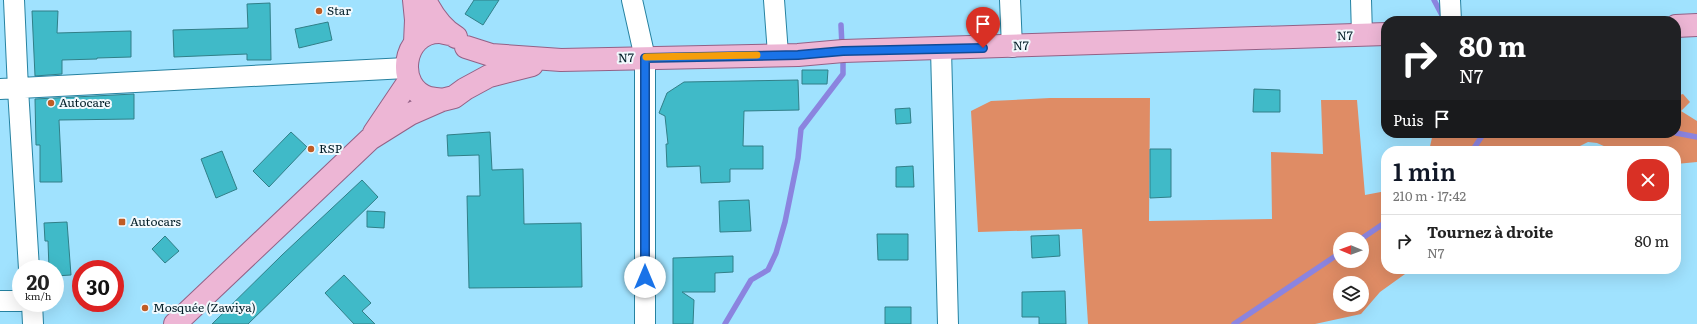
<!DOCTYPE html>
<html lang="fr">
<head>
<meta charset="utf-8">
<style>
  :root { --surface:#fff; --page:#f6f6f6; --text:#222; --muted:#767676; --line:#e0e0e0; --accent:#111827 }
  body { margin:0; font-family:Literata,serif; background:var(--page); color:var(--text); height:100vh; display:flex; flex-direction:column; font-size:15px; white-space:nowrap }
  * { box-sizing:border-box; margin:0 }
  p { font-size:13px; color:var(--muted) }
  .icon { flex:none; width:22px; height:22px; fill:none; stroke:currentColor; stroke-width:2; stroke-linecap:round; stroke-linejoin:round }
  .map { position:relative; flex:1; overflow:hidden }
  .side { position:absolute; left:1381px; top:146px; width:300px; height:128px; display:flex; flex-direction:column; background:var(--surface); border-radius:16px; box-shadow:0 4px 16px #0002 }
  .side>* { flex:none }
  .guide { position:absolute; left:1381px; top:16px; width:300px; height:122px; border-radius:16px; box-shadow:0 4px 16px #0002; background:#202124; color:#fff; overflow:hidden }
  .needle { width:26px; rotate:271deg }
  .buttons { position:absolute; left:1333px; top:232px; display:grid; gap:8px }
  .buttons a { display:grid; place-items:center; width:36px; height:36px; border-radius:50%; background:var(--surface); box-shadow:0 4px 16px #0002; font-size:20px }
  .speed { position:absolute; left:12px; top:260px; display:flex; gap:8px; font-size:20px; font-weight:700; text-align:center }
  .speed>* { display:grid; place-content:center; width:52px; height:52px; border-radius:50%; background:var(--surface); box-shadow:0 4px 16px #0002; line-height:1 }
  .speed small { font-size:10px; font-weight:400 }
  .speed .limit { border:6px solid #d22; background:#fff; color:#111 }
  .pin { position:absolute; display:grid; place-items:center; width:34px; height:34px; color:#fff; margin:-41px -17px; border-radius:50% 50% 50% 0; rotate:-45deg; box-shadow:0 0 4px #0007 }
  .pin .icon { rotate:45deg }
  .me { position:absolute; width:44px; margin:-22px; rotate:0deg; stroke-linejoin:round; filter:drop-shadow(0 0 3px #0008) }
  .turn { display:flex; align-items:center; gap:14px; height:84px; padding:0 12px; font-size:18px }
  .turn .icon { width:52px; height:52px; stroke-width:2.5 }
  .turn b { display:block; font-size:28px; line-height:34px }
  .then { display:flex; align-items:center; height:38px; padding:0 12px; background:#0003; gap:8px; font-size:15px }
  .round { display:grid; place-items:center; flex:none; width:42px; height:42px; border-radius:16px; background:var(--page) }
  .headline { display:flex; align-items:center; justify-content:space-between; height:68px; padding:0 12px }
  h1 { font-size:24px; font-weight:600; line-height:30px; color:var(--accent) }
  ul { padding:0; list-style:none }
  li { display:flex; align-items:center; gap:12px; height:52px; padding:0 12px; border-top:1px solid var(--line) }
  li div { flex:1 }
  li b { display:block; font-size:15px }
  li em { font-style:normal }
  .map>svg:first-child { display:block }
  .green { fill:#df8c65; fill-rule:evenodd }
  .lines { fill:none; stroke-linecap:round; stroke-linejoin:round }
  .stream { stroke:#8b84df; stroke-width:5.5 }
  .building { fill:#40bac8; stroke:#317f88 }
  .minor-casing { stroke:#2682a1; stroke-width:22 }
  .primary-casing { stroke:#936186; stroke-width:24 }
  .minor { stroke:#fff; stroke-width:20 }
  .primary { stroke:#edb6d5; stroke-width:22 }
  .route-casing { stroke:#114b97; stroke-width:10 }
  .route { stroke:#1a73e8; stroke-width:7 }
  .slow { stroke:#f59e0b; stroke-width:7 }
  .poi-dot { fill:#c05c25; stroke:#f2f9fd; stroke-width:1.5 }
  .labels { text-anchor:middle; stroke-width:4; stroke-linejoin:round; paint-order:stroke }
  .poi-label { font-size:12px; fill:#021d27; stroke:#f2f9fd; text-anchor:start }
  .street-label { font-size:12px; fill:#021d27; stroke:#f2f9fd }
</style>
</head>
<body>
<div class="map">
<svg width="1697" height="324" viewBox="0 0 1697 324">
  <rect width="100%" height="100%" fill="#a0e2fe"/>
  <path class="green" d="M 1683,94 L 1690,102 L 1681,111 L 1697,121 L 1697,162 L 1676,164 L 1676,151 L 1615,151 L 1597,143 L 1588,142 L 1570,151 L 1429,151 L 1433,133 L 1676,133 L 1676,96 Z
    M 1050,98 L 1150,98 L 1149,221 L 1272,219 L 1271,152 L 1323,154 L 1321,100 L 1357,100 L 1365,195 L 1386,191 L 1386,269 L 1412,269 L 1380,292 L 1361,314 L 1315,324 L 1088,324 L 1082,229 L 978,232 L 971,111 L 991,101 ZM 1340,239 L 1362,239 L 1362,261 L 1340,261 ZM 1340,283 L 1362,283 L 1362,305 L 1340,305 Z"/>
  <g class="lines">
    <path class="stream" d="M 1434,0 L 1444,19
      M 841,25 L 842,46
      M 1676,133 L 1697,137
      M 1472,151 L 1484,133
      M 1361,239 L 1386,222
      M 725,324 L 751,280 L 768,270 L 776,253 L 785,222 L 798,158 L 801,129 L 843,74 L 843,55
      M 1234,324 L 1340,253"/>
  </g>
  <path class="building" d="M 474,0 L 499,0 L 483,25 L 465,14 Z
    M 270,3 L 271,60 L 247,60 L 247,54 L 174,57 L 173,30 L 248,28 L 247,4 Z
    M 32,11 L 58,11 L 57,33 L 131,31 L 131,57 L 97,58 L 97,59 L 62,60 L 62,74 L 35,76 Z
    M 328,22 L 332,40 L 299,48 L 295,29 Z
    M 802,70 L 828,70 L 827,84 L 802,84 Z
    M 798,80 L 799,110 L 744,111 L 743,146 L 763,146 L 763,169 L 730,169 L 730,182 L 701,183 L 700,166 L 667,167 L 666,144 L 668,144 L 665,116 L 659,113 L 667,93 L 684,82 Z
    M 1254,89 L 1280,90 L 1280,112 L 1253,112 Z
    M 134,94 L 134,119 L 59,120 L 62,182 L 40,182 L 40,145 L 36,145 L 35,99 Z
    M 910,108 L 911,123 L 896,124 L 895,109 Z
    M 291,132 L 307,147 L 269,187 L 253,171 Z
    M 490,132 L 492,170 L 523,169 L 524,224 L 581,223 L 582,287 L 469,288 L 467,196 L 480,196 L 479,155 L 448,156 L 447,135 Z
    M 1150,149 L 1171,149 L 1171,197 L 1150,198 Z
    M 222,151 L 237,189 L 216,198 L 201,159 Z
    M 913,166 L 914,187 L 896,187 L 896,167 Z
    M 362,180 L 378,197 L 248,324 L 212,324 L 282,255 Z
    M 749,200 L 751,231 L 720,232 L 719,201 Z
    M 367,211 L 385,212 L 384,228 L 367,227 Z
    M 67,222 L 71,275 L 55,276 L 55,269 L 49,269 L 48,241 L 45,241 L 44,223 Z
    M 877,234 L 908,234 L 908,260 L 878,260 Z
    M 1059,235 L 1060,256 L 1032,258 L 1031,236 Z
    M 165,236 L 179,251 L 165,263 L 152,249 Z
    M 733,256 L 733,272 L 715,273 L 715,292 L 682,292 L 694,300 L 693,324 L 673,324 L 673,258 Z
    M 344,275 L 371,303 L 362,311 L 375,324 L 354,324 L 325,293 Z
    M 1065,291 L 1066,324 L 1039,324 L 1039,317 L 1022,317 L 1022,292 Z
    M 885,307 L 911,307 L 911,324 L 885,324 Z"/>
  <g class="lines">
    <g class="minor-casing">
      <path id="minor" d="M 14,0 L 18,89 L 29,269
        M 632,0 L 645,58 L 645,324
        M 774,0 L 778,54
        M 1010,0 L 1012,47
        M 1361,0 L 1362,35
        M 1450,0 L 1451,21
        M 941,49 L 948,324
        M 0,89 L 406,68
        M 0,301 L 21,301
        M 32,303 L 33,324"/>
    </g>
    <g class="primary-casing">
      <path id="primary" d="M 414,0 L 416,20 L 415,43
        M 425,0 C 432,14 442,29 456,37
        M 1676,26 L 1697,25
        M 466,47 L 491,55 L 561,60 L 798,55 L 843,51 L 1386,34
        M 442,100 C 438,99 433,99 429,98 C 395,88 402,32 439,32 C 443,32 447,34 451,34
        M 374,133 L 409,81
        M 175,324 L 370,139 L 410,114 L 442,100 L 454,97 L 465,89 L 489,76 L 532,65"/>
    </g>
    <use href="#minor" class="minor"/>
    <use href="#primary" class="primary"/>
  </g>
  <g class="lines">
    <g class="route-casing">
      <path id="route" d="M 645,277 L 645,58 L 798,55 L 843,51 L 983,48"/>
    </g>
    <use href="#route" class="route"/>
    <path class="slow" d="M 646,57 L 757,55"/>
  </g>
  <g class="poi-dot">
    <circle cx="319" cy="11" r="4"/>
    <circle cx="51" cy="103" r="4"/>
    <circle cx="311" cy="149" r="4"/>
    <rect x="118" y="218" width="8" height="8" rx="2"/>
    <circle cx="145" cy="308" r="4"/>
  </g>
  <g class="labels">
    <g class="poi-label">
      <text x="327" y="15">Star</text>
      <text x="59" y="107">Autocare</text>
      <text x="319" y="153">RSP</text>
      <text x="130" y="226">Autocars</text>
      <text x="153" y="312">Mosquée (Zawiya)</text>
    </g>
    <g class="street-label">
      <text transform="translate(1345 36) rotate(-2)" y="4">N7</text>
      <text transform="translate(1021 46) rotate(-2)" y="4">N7</text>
      <text transform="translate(626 58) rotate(-1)" y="4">N7</text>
    </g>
  </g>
</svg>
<div class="buttons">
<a><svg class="needle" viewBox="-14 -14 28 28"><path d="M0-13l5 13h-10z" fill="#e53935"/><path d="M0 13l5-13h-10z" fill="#767676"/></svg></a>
<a><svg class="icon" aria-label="layers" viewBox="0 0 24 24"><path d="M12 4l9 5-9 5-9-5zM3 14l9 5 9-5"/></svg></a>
</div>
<div class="speed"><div>20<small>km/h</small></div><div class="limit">30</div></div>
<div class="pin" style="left:983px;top:48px;background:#d93025"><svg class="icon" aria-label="arrive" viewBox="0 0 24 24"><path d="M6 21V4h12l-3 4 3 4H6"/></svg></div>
<svg class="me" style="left:645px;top:277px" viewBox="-20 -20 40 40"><circle r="19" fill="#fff"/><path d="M0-13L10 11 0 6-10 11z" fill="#1a73e8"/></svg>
<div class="guide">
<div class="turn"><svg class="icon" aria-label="right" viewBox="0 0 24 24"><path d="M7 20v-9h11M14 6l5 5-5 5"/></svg><div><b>80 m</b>N7</div></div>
<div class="then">Puis<svg class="icon" aria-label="arrive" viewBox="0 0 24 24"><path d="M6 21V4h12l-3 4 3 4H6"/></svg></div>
</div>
<section class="side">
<div class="headline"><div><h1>1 min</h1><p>210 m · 17:42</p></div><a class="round" style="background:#d93025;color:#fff"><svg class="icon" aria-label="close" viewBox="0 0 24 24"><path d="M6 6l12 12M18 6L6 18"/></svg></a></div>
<ul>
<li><svg class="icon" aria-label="right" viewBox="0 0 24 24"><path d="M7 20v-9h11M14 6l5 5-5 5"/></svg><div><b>Tournez à droite</b><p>N7</p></div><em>80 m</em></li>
</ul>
</section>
</div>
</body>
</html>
